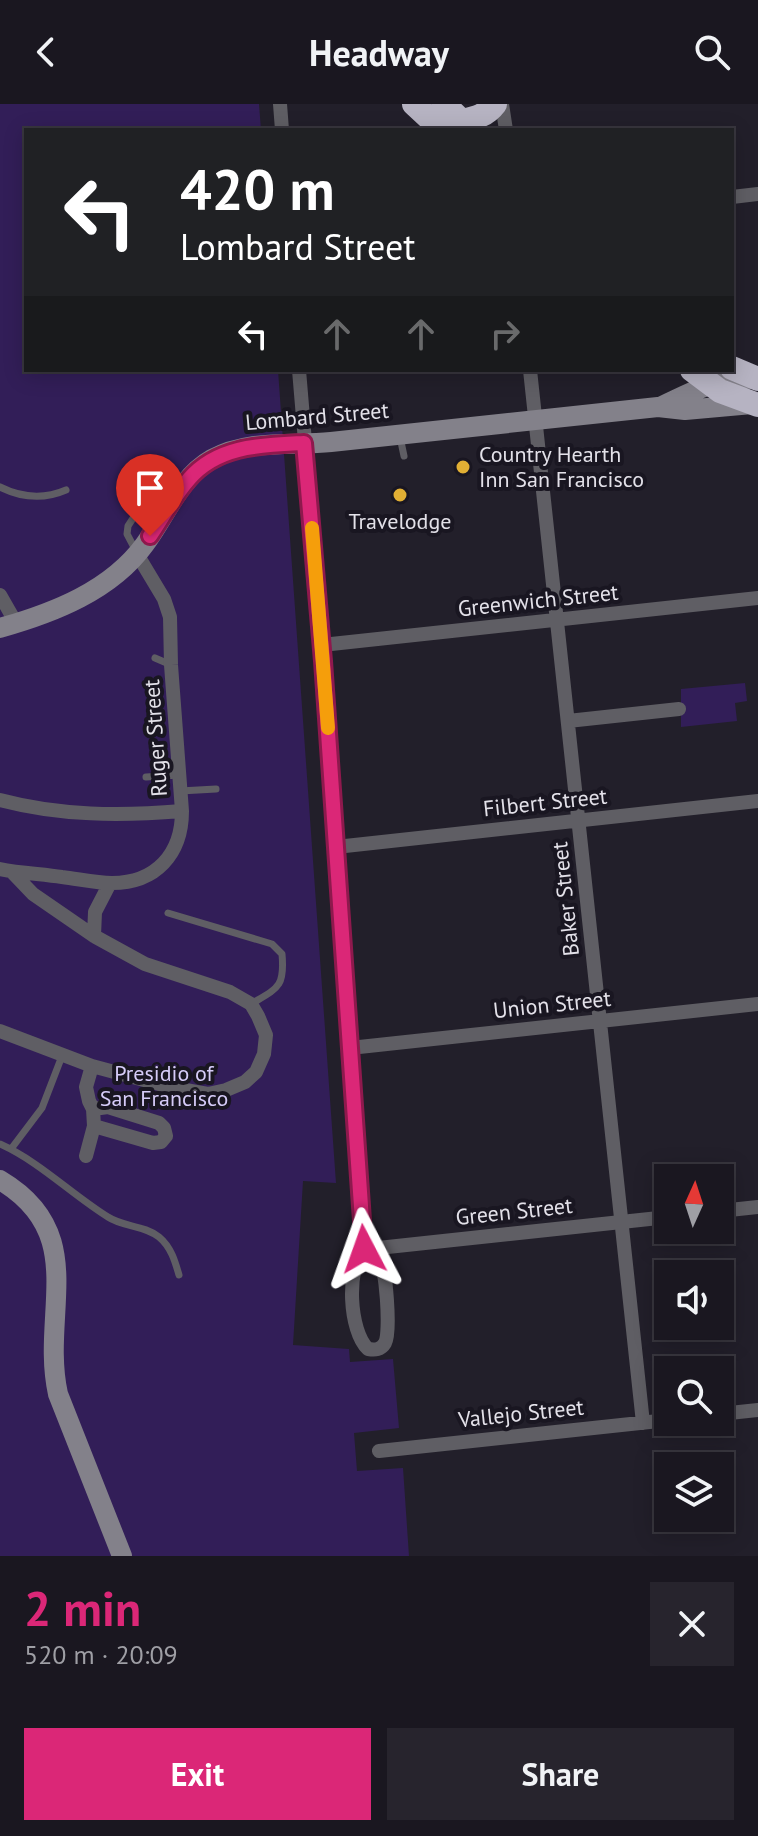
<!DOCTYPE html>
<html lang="en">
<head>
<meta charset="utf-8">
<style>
  :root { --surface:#1a1720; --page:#27242d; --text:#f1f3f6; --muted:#9f9fa5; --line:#38363e; --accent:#db2777 }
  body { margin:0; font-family:"PT Sans",sans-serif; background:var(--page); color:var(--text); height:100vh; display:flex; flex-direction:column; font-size:30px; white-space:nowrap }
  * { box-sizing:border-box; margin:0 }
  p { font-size:26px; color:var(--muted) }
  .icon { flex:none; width:44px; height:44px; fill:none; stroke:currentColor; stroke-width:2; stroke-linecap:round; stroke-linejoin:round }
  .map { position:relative; height:1452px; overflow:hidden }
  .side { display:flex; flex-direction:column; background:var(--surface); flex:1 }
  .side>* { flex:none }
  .hud { position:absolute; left:24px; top:24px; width:710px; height:244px; border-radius:0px; box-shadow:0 4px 20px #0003,0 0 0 2px var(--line); background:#202124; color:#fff; overflow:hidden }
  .needle { width:52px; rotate:3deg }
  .controls { position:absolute; left:654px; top:1060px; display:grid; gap:16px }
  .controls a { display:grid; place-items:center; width:80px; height:80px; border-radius:0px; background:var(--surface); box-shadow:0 4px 20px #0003,0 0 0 2px var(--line); font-size:40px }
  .pin { position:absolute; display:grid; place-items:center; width:68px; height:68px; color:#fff; margin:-82px -34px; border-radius:50% 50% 50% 0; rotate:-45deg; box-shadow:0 0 8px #0007 }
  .pin .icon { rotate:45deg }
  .me { position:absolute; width:88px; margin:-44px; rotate:356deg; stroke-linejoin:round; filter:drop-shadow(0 0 6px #0008) }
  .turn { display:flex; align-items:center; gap:28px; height:168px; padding:0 24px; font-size:36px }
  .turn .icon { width:104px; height:104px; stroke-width:2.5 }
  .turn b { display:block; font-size:56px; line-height:68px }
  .lanes { display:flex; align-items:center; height:76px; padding:0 24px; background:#0003; justify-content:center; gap:40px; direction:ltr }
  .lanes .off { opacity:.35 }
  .round { display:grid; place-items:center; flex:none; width:84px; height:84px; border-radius:0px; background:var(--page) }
  .head { display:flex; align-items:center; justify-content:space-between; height:136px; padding:0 24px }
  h1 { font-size:48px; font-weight:700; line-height:60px; color:var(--accent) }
  .primary-button { display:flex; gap:16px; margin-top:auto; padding:16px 24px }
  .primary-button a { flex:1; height:92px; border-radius:0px; background:var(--accent); color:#fff; font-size:32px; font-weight:700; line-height:92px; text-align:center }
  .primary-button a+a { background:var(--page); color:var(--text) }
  header { display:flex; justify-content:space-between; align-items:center; height:104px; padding:0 24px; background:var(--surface); font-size:36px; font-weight:700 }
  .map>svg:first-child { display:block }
  .green { fill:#321e58 }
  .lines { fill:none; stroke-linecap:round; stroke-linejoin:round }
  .lane { stroke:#5f5e64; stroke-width:7 }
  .street { stroke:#5f5e64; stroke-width:14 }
  .secondary { stroke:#83818a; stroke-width:20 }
  .highway { stroke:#b6b3c2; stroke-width:24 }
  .route-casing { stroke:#8e194d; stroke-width:20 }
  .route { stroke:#db2777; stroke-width:14 }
  .slow { stroke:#f59e0b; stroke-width:14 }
  .poi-dot { fill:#e1af34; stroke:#191621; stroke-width:3 }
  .labels { text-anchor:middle; stroke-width:8; stroke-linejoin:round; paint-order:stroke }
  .street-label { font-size:22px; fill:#e3e1e9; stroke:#191621 }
  .poi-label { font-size:22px; fill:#e3e1e9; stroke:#191621; text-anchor:start }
  .park-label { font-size:22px; fill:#d6ccf8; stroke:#191621 }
</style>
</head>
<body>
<header><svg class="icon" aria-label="back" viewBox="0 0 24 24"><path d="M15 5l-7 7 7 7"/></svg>Headway<svg class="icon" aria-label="search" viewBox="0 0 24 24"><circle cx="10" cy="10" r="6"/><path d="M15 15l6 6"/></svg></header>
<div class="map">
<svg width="758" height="1452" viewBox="0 0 758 1452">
  <rect width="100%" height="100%" fill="#221f2a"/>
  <path class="green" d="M 0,0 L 259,0 L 261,26 L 26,26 L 26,266 L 278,266 L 336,1079 L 303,1077 L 293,1241 L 349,1245 L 350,1258 L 393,1255 L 399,1324 L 354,1329 L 357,1367 L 403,1364 L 409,1452 L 0,1452 Z
    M 745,579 L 747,597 L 735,599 L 737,617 L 681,623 L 681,585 Z"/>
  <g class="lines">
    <path class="lane" d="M 400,333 L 404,352
      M 0,383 C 22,394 43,396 66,386
      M 136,447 L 127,430 L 128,422 L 141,402 L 148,399 L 169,395
      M 155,554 L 169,560
      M 146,673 L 179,671
      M 180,687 L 216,685
      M 168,809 L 272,840 L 282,850 C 285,883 278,884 251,900
      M 0,1040 C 40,1058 71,1090 108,1113 C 123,1123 144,1121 159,1133 C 171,1143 175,1157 179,1171
      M 11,1045 L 42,1004 L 62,952"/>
    <path class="street" d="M 280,0 L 282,26
      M 502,0 L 506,26
      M 732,93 L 758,90
      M 299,266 L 320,516 L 364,1145 C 346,1164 349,1227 368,1245 C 375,1246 381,1246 385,1239 C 391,1228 386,1162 379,1151 L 364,1145
      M 530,266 L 643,1319
      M 0,491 L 16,519
      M 322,541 L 758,494
      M 568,617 L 679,605
      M 0,696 C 60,712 121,712 182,707
      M 336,743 L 758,697
      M 0,765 C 20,769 42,770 62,773 C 79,775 96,779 112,779 C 156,779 182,750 182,707 L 171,561 L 170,513 L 164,495 L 137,450
      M 94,832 L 95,808 L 110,779
      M 0,927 L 92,962 L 174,984 L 208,990 L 226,986 L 245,978 L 256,968 L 264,950 L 266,931 L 258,912 L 251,900 L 230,888 L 145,860 L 94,832 L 33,790 L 11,767
      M 350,944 L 758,900
      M 93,1005 L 108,1003 L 159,1019 L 164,1024 L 166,1032 L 161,1038 L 153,1039 L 94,1022
      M 86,1052 L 94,1022 L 93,1005 L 89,997 L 86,983 L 92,962
      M 720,1107 L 758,1103
      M 369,1145 L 668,1113
      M 720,1310 L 758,1306
      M 379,1347 L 668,1316"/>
    <path class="secondary" d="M 660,303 C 693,288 716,273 754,275
      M 0,524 C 53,509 111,487 145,440 C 166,412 180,373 212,355 C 249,335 292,342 331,338 C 440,326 549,314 658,303 L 685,306 L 752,300
      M 0,1076 C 91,1130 40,1209 58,1290 L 122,1452"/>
    <path class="highway" d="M 414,0 L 442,26
      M 444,0 L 471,26
      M 461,17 C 475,14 486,12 495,0
      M 732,264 L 758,275
      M 692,266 L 720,287 L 758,301"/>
  </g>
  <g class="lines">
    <g class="route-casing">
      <path id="route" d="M 150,432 C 163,413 174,392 189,375 C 218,341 263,341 304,339 L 323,557 L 364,1145"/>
    </g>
    <use href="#route" class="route"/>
    <path class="slow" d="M 312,424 L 328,624"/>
  </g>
  <g class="poi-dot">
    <circle cx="463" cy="363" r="8"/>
    <circle cx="400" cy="391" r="8"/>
  </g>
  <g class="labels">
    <g class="street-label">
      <text transform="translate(317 312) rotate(-5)" y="8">Lombard Street</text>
      <text transform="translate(538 496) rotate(-6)" y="8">Greenwich Street</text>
      <text transform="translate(155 634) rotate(-94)" y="8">Ruger Street</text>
      <text transform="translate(545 698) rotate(-6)" y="8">Filbert Street</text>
      <text transform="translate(565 795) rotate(-96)" y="8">Baker Street</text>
      <text transform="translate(552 900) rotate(-6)" y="8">Union Street</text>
      <text transform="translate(514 1107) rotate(-6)" y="8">Green Street</text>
      <text transform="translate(521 1309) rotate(-6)" y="8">Vallejo Street</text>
    </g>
    <g class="poi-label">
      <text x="479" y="358">Country Hearth<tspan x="479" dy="25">Inn San Francisco</tspan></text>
      <text x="400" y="425" text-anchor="middle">Travelodge</text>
    </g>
    <g class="park-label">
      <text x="164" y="977">Presidio of<tspan x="164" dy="25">San Francisco</tspan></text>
    </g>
  </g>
</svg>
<div class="controls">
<a><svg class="needle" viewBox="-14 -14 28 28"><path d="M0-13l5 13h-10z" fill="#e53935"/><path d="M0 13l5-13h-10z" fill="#9f9fa5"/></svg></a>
<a><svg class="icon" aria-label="sound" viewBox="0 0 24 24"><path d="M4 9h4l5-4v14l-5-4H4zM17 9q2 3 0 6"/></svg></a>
<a><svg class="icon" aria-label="search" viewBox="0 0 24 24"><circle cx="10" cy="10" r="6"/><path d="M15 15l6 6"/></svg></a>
<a><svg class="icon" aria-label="layers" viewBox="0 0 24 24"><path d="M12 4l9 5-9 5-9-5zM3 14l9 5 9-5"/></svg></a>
</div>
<div class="pin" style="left:150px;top:432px;background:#d93025"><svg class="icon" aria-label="arrive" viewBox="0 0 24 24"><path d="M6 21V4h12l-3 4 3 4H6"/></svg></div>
<svg class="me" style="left:364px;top:1145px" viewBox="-20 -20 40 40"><path d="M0-17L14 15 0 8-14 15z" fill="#db2777" stroke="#fff" stroke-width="4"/></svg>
<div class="hud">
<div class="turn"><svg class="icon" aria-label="left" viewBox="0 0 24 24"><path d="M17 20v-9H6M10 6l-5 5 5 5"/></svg><div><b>420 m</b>Lombard Street</div></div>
<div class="lanes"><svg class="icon" aria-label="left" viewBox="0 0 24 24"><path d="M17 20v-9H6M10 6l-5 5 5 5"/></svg><svg class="icon off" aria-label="ahead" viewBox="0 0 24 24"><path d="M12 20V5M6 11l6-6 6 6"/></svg><svg class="icon off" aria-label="ahead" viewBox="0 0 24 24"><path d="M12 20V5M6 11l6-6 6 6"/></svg><svg class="icon off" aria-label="right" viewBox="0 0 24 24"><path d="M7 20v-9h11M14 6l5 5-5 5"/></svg></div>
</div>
</div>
<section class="side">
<div class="head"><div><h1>2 min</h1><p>520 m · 20:09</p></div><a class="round"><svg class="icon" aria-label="close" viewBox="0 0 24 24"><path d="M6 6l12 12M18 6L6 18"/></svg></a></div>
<div class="primary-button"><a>Exit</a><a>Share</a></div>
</section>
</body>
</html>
